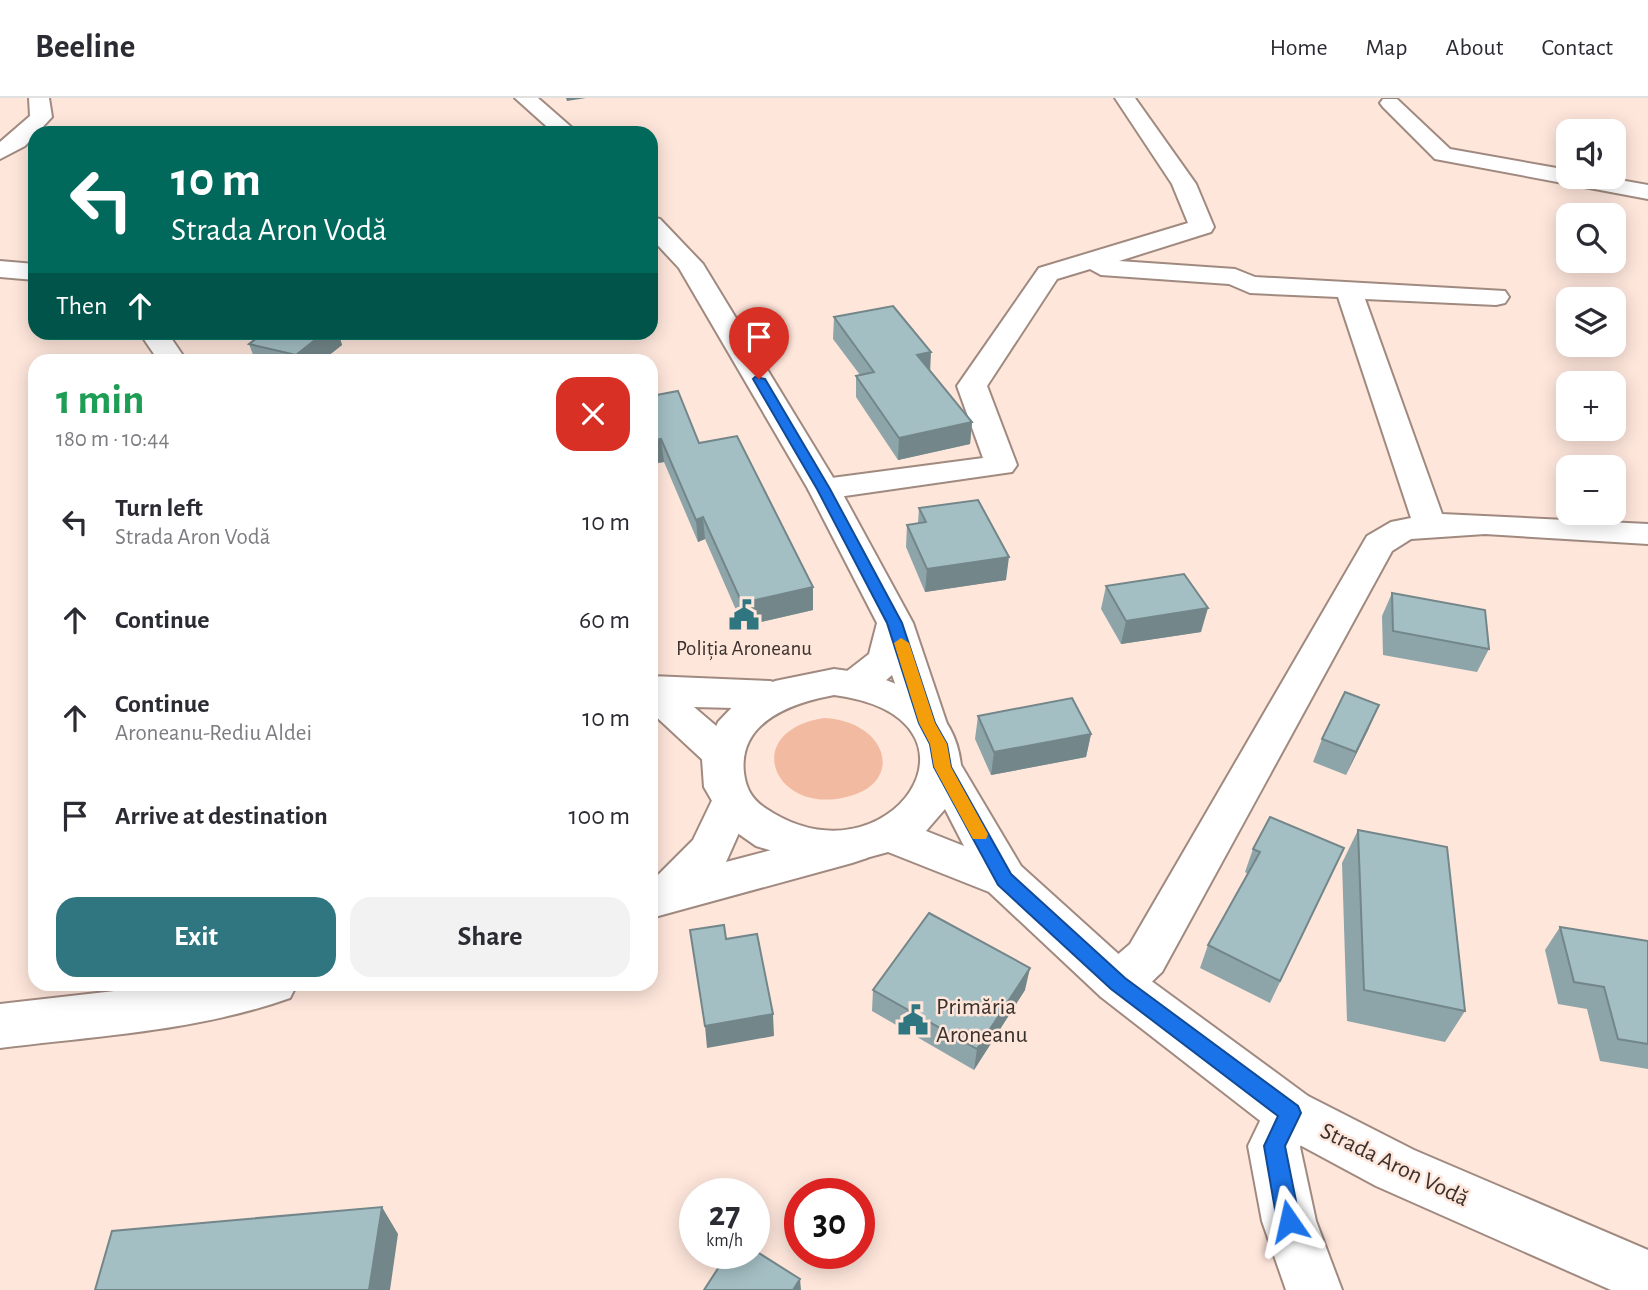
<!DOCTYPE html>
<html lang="en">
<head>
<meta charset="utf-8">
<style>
  :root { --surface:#fff; --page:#f2f2f3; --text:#2b2b33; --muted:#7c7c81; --line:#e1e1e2; --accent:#2f7681 }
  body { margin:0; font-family:"Alegreya Sans",sans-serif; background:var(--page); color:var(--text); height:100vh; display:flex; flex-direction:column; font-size:26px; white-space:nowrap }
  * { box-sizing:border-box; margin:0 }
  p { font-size:23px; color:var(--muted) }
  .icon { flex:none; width:38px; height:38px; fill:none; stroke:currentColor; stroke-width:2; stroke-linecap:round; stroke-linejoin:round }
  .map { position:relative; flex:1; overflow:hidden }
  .side { position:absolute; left:28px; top:256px; width:630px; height:637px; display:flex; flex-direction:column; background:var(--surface); border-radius:21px; box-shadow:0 4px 18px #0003 }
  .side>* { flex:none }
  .hud { position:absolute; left:28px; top:28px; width:630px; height:214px; border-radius:21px; box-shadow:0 4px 18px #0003; background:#00695c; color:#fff; overflow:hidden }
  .buttons { position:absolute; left:1556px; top:21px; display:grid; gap:14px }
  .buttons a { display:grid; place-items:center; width:70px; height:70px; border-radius:14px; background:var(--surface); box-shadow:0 4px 18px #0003; font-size:35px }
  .speed { position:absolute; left:679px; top:1080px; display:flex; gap:14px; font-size:35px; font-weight:700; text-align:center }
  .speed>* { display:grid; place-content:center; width:91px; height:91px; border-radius:50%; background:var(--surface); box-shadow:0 4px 18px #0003; line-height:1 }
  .speed small { font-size:18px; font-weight:400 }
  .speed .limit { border:10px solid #d22; background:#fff; color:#111 }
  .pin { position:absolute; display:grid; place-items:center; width:60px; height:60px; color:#fff; margin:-72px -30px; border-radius:50% 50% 50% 0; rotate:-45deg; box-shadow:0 0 7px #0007 }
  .pin .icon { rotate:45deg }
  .me { position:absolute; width:77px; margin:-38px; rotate:349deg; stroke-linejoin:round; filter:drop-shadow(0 0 5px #0008) }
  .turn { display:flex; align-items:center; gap:24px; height:147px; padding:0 28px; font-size:32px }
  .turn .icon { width:91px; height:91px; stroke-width:2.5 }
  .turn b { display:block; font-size:49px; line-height:60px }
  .then { display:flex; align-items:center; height:66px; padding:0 28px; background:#0003; gap:14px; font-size:26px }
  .round { display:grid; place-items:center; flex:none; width:74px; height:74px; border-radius:21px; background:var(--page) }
  .summary { display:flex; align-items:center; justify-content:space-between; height:119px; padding:0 28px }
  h1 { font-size:42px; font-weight:600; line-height:52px; color:#1e9e55 }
  .action { display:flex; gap:14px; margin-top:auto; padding:14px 28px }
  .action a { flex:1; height:80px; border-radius:21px; background:var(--accent); color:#fff; font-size:28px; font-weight:600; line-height:80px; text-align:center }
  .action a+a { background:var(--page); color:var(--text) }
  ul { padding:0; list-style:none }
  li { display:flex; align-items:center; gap:21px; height:98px; padding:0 28px }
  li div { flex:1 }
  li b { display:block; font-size:26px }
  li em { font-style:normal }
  header { display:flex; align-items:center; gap:42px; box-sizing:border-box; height:98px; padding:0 35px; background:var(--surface); border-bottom:2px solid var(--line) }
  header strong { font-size:33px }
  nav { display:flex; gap:38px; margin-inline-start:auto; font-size:24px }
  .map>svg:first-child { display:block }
  .green { fill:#f2baa0 }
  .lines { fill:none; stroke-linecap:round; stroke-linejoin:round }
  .minor-casing { stroke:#a08a80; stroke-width:4 }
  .tertiary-casing { stroke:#a08a80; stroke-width:4 }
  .secondary-casing { stroke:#a08a80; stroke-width:4 }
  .minor { fill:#fff; fill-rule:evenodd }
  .tertiary { fill:#fff; fill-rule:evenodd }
  .secondary { fill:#fff; fill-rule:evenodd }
  .wall { fill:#8da4a9 }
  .shaded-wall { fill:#738689 }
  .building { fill:#a4bfc4; stroke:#738689; stroke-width:2 }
  .route { fill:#1a73e8; stroke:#114b97; stroke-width:2 }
  .slow { fill:#f59e0b }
  .labels { text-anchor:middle; stroke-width:5; stroke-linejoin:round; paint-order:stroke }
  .poi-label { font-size:21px; fill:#3a312d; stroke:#fee6db }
  .near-poi-label { font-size:24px; fill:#3a312d; stroke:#fee6db; text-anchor:start }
  .near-street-label { font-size:24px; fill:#3a312d; stroke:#fee6db }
</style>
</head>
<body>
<header>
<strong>Beeline</strong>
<nav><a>Home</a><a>Map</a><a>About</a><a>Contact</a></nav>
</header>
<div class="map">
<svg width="1648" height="1192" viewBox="0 0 1648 1192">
  <rect width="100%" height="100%" fill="#fee6db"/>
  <path class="green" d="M 824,620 C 889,623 907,688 842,700 C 772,714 741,633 824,620 Z"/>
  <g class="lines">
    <g class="minor-casing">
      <path id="minor" d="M 29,0 L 49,0 L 52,19 L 25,48 L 0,61 L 0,44 L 30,18 Z
        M 1115,0 L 1135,0 L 1196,86 L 1214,129 L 1211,134 L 1119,163 L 1235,171 L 1255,179 L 1505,193 L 1509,199 L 1505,205 L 1496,207 L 1365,201 L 1442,416 L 1648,426 L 1648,446 L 1485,436 L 1411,441 L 1392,453 L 1162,874 C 1141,893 1132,910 1101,899 L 1094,885 L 1101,871 L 1130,846 L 1367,438 L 1391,424 L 1411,420 L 1338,199 L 1250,195 L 1229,186 L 1101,177 L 1090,171 L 1057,181 L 987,288 L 1017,367 L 1012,374 L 824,401 L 813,398 L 808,391 L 813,384 L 824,381 L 983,360 L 957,288 L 1039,170 L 1188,125 L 1172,86 Z
        M 1383,1 L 1397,1 L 1450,51 L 1568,72 L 1568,79 L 1603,79 L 1648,87 L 1648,101 L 1435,61 L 1383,9 L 1380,5 Z
        M 0,163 L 35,166 L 35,182 L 0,179 Z
        M 139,234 L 167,234 L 186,262 L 158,262 Z
        M 651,578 L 770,583 L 784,587 L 789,597 L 784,607 L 770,611 L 694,609 L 735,644 L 741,655 L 735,666 L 721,670 L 707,666 L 651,614 Z
        M 732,687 L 747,692 L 753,703 L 726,764 L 852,731 L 867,736 L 874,748 L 867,760 L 852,765 L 651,820 L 651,784 L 693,742 L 717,692 Z
        M 176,886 L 297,886 L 290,900 C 198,933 96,938 0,950 L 0,906 Z
        M 1290,991 L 1308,998 L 1315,1015 L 1300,1049 L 1316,1123 L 1342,1192 L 1286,1192 L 1262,1123 L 1248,1048 L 1272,998 Z"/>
    </g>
    <g class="tertiary-casing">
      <path id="tertiary" d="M 515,0 L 538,0 L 578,35 L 554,35 Z
        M 651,119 L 660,121 L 703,166 L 840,391 L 913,525 L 947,626 L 941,636 L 927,640 L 913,636 L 892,577 C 876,591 865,602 842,595 L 837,586 L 842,577 L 869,556 L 877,525 L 808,391 L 679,170 L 651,140 Z"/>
    </g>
    <g class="secondary-casing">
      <path id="secondary" d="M 834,571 C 893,578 954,600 961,667 L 1021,768 L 1135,871 L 1308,998 L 1414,1052 L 1648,1152 L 1648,1192 L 1611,1192 L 1376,1088 L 1272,1032 L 1101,899 L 989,794 L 888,754 L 844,766 L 815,766 L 756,748 L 726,727 L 704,689 L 702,661 L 718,624 L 741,600 L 775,583 ZM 834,597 C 1005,619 889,794 765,710 C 752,701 746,691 744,675 C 738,623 792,605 834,597 ZM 945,711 L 964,748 L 926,733 Z"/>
    </g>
    <use href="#minor" class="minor"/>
    <use href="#tertiary" class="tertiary"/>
    <use href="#secondary" class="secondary"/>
  </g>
  <path class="wall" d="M 834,219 L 930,273 L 972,324 L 970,346 L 898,362 L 856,299 L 856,278 L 860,277 L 833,241 Z
    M 265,234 L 338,234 L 342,247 L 323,262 L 255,262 L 249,246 Z
    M 651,298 L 699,345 L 813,512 L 743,528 L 705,441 L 698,444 L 664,364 L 651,366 Z
    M 919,410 L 1006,482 L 925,494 L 906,449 L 907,427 L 918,425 Z
    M 1106,488 L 1201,534 L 1121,546 L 1101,511 Z
    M 1392,495 L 1489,551 L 1477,574 L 1383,557 L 1382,518 Z
    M 978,618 L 1091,636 L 1086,659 L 991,677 L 975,641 Z
    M 1369,630 L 1346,677 L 1313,664 L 1322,641 Z
    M 1358,732 L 1465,913 L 1445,944 L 1347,923 L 1342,765 Z
    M 1344,750 L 1270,905 L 1200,870 L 1208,847 L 1248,776 L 1245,774 L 1253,751 Z
    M 1560,829 L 1648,843 L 1648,971 L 1600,963 L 1587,911 L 1558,906 L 1545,852 Z
    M 873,892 L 1025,892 L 974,972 L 872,913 Z"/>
  <path class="shaded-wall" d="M 566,0 L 586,0 L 567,3 Z
    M 325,234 L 338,234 L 342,247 L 323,262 L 298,262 L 296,257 Z
    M 931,254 L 930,276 L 917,257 Z
    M 972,324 L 970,346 L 898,362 L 899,340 Z
    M 661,341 L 664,364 L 651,366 L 651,343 Z
    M 703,419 L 705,441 L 698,444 L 696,422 Z
    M 1009,459 L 1006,482 L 925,494 L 927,471 Z
    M 813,489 L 813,512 L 743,528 L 742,505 Z
    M 1208,510 L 1201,534 L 1121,546 L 1126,523 Z
    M 1379,607 L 1369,630 L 1346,677 L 1356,654 Z
    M 1091,636 L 1086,659 L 991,677 L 994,654 Z
    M 1030,870 L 1025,892 L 974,972 L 977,951 Z
    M 773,916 L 774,938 L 707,950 L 705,928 Z
    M 382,1109 L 398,1136 L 390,1192 L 369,1192 Z
    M 800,1181 L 801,1192 L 793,1192 Z"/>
  <path class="building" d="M 893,208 L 931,254 L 917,257 L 972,324 L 899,340 L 856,278 L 874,274 L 834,219 Z
    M 265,234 L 325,234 L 296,257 L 249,246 Z
    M 678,293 L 699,345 L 737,338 L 813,489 L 742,505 L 703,419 L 696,422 L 661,341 L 651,343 L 651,298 Z
    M 978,402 L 1009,459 L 927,471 L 907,427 L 926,424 L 919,410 Z
    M 1184,476 L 1208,510 L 1126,523 L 1106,488 Z
    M 1392,495 L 1485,512 L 1489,551 L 1393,533 Z
    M 1345,594 L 1379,607 L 1356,654 L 1322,641 Z
    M 1072,600 L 1091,636 L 994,654 L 978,618 Z
    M 1270,719 L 1344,750 L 1280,883 L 1208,847 L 1260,754 L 1253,751 Z
    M 1358,732 L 1447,749 L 1465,913 L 1364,892 Z
    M 929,815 L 1030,870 L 977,951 L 873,892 Z
    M 724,827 L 726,841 L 757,836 L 773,916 L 705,928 L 690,832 Z
    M 1560,829 L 1648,843 L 1648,946 L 1618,941 L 1604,889 L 1574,884 Z
    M 382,1109 L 369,1192 L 95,1192 L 112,1133 Z
    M 754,1152 L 800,1181 L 793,1192 L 704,1192 L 728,1155 L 754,1155 Z"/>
  <path class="route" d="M 755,279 L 765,281 L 830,391 L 902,525 L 935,625 L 947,646 L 951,669 L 1011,776 L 1125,880 L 1298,1008 L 1301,1015 L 1285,1048 L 1300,1123 L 1297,1131 L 1289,1134 L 1281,1131 L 1277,1123 L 1264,1048 L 1278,1018 L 1111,891 L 998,787 L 934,669 L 930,646 L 919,625 L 887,525 L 817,391 L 753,281 Z"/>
  <path class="slow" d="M 901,540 L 909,545 L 935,625 L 947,646 L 951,669 L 988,736 L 986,741 L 973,741 L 934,669 L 930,646 L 919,625 L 894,545 Z"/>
  <defs>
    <g id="civic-bare" transform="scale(2.415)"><path d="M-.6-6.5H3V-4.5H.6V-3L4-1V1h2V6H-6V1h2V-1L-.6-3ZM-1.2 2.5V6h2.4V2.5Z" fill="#2f7681" stroke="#fee6db" stroke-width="2.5" paint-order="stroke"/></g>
  </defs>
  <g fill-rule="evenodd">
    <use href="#civic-bare" x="744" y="517"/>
    <use href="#civic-bare" x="913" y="922"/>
  </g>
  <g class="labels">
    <g class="poi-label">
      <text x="744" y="557">Poliția Aroneanu</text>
    </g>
    <g class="near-poi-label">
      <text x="936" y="916">Primăria<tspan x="936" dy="28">Aroneanu</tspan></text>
    </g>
    <g class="near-street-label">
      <text transform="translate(1395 1066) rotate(26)" y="8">Strada Aron Vodă</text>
    </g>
  </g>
</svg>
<div class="buttons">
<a><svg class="icon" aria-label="sound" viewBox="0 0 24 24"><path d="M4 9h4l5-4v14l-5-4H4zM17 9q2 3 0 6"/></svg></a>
<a><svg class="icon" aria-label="search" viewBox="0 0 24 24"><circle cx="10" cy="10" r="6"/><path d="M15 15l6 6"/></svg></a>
<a><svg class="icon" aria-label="layers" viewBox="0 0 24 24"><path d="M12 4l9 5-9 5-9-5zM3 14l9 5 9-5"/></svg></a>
<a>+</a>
<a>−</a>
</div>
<div class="speed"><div>27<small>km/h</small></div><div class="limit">30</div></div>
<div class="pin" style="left:759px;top:281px;background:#d93025"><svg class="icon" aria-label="arrive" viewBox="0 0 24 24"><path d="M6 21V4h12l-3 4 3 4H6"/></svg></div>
<svg class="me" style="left:1289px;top:1123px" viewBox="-20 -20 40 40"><path d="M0-17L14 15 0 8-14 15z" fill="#1a73e8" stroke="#fff" stroke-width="4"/></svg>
<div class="hud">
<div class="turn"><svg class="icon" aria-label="left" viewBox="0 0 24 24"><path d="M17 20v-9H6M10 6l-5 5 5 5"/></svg><div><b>10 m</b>Strada Aron Vodă</div></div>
<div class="then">Then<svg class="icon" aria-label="ahead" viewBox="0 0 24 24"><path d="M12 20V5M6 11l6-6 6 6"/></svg></div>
</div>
<section class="side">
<div class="summary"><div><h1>1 min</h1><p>180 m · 10:44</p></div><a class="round" style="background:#d93025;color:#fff"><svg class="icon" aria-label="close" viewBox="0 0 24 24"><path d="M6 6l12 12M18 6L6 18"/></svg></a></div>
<ul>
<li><svg class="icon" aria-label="left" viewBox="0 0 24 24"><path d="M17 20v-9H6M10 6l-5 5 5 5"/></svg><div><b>Turn left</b><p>Strada Aron Vodă</p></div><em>10 m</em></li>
<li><svg class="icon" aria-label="ahead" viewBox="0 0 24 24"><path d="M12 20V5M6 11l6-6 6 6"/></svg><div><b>Continue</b></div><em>60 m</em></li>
<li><svg class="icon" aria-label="ahead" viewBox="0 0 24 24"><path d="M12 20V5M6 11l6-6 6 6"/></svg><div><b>Continue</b><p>Aroneanu-Rediu Aldei</p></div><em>10 m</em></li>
<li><svg class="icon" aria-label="arrive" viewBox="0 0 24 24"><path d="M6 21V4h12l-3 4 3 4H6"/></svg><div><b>Arrive at destination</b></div><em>100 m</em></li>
</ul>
<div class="action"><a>Exit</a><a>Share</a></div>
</section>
</div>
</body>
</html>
